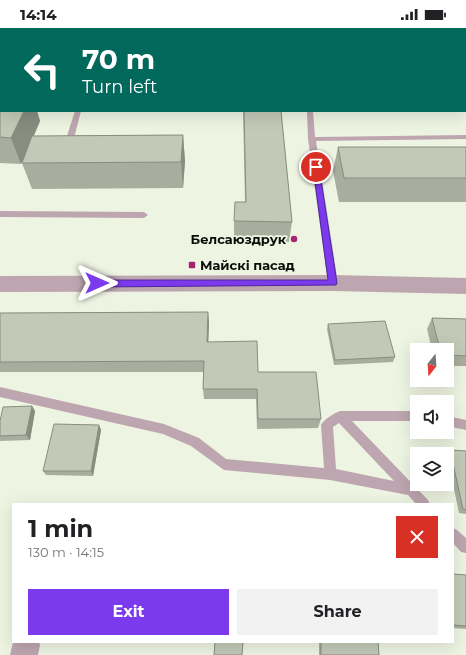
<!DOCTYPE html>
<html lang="en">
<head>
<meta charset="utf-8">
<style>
  :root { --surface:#fff; --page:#f2f2f2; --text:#202124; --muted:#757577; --accent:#7c3aed }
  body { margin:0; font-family:Montserrat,sans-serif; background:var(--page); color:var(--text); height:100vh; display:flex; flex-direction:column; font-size:15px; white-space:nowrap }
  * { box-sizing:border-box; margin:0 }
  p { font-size:13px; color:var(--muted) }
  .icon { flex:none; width:22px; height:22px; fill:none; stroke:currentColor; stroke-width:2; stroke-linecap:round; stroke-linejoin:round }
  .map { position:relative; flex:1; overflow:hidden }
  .sheet { position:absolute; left:12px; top:475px; width:442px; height:140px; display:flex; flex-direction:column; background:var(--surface); border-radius:0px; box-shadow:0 4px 16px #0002 }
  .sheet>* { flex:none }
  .guide { position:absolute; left:0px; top:0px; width:466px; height:84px; box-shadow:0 4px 16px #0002; background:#00695c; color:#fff; overflow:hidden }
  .needle { width:26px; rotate:197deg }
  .controls { position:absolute; left:410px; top:315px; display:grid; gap:8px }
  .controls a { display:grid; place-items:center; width:44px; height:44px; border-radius:0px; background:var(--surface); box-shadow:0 4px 16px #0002; font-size:20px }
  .pin { position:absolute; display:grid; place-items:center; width:34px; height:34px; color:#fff; margin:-17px; border:2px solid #fff; border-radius:50%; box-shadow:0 1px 4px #0007 }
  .me { position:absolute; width:44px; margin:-22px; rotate:90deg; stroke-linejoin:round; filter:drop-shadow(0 0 3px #0008) }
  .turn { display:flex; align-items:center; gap:14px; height:84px; padding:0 16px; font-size:18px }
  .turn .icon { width:52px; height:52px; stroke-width:2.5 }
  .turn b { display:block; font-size:28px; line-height:34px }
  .round { display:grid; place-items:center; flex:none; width:42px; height:42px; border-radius:0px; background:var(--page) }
  .headline { display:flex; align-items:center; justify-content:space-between; height:68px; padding:0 16px }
  h1 { font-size:24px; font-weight:700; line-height:30px }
  .button { display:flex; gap:8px; margin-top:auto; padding:8px 16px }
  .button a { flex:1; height:46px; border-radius:0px; background:var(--accent); color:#fff; font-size:16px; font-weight:700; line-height:46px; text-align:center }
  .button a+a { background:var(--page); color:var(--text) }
  .status { display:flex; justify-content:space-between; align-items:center; height:28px; padding:0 20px; background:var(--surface); direction:ltr }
  .status svg { height:11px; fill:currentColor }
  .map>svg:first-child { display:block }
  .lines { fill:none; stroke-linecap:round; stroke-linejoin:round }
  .service { fill:#bda6b0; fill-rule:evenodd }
  .minor { fill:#bda6b0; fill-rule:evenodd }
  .tertiary { fill:#bda6b0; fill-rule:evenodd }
  .secondary { fill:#a28191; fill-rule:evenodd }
  .wall { fill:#a8ad9d }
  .shaded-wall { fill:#888d80 }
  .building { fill:#c3c9b7; stroke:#888d80 }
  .route { fill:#7c3aed; stroke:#51269a }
  .poi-dot { fill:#a52371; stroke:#eef4e2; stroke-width:1.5 }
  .labels { text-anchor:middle; stroke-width:3.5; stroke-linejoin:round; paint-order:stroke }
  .poi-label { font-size:13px; font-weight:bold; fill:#0a0c07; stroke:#eef4e2; text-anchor:end }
</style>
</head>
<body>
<div class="status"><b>14:14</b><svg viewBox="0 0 49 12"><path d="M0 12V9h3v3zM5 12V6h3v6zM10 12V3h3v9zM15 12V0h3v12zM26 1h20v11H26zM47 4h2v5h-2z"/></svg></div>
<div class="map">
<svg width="466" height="627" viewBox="0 0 466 627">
  <rect width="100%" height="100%" fill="#eef4e2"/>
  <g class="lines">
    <path class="service" d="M 445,0 L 451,0 L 452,1 L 446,1 Z
      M 465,30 L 466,30 L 466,36 L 465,36 Z
      M 75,83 L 81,83 L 73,114 L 69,116 L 65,114 Z
      M 307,83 L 313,83 L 315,109 L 466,107 L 466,111 L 316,113 L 338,255 L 333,258 L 328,255 L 308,111 Z
      M 0,183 L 144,184 L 148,187 L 144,190 L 0,189 Z
      M 0,359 L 164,396 L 199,410 L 226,431 L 324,440 L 321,397 C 324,391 333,386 340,383 L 417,383 L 417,393 L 352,393 L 428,472 L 430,476 L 416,476 L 408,467 L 330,452 L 224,442 L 191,418 L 163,406 L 0,369 ZM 339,395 L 394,453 L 336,441 L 333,399 Z
      M 447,388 L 466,392 L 466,402 L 447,398 Z
      M 453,500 L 457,502 L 466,510 L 466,525 L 461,524 L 453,515 Z"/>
    <path class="minor" d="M 13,614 L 39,614 L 40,617 L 38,627 L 10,627 Z"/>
    <path class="tertiary" d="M 333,247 L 466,250 L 466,266 L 333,263 L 0,264 L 0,248 Z"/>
    <path class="secondary" d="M 180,0 L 195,0 L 180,1 Z
      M 0,55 L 1,55 L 1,63 L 0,63 Z"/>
  </g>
  <path class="wall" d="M 397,0 L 434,0 L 434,1 L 397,1 Z
    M 0,67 L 1,83 L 37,83 L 40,93 L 34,108 L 183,107 L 185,133 L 183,160 L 32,161 L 22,135 L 26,124 L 21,136 L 0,135 Z
    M 243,83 L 281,83 L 292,194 L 289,214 L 234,212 L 234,193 L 245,174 Z
    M 338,119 L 466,119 L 466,174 L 339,174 L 333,143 Z
    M 208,284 L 209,295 L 208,314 L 258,344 L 321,391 L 318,400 L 257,401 L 256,371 L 204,371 L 203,361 L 204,344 L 0,344 L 0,285 Z
    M 432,290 L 466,291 L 466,338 L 447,338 L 447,322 L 432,322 L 427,301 Z
    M 328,296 L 395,329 L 393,334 L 334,337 L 327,301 Z
    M 32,378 L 35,383 L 30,412 L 0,413 L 0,393 Z
    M 99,397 L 101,402 L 93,448 L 46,447 L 43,443 Z
    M 450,422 L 466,423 L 466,486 L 459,485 L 447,428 L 447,427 Z
    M 453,546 L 466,547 L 466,601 L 453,600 Z
    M 319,614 L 378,614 L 379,627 L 319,627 Z"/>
  <path class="shaded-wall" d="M 24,83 L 37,83 L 40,93 L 21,136 L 11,110 Z
    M 183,107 L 185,133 L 183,160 L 181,134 Z
    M 208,284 L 209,295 L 208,324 L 207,314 Z
    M 32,378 L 35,383 L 30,412 L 26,407 Z
    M 99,397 L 101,402 L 93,448 L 91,443 Z"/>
  <path class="building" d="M 254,0 L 313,0 L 313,1 L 254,1 Z
    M 0,67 L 1,67 L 1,83 L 24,83 L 11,110 L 0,109 Z
    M 244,83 L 281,83 L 292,194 L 234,193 L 235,174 L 246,174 Z
    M 183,107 L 181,134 L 22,135 L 32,108 Z
    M 338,119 L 466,119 L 466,150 L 344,150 Z
    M 208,284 L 207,314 L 257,313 L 258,344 L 316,344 L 321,391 L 258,391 L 257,361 L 203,361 L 204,333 L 0,334 L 0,285 Z
    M 432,290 L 466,291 L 466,328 L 447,327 L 447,322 L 440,322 Z
    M 385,293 L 395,329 L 335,332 L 328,296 Z
    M 32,378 L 26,407 L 0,408 L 0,393 L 3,379 Z
    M 54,396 L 99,397 L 91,443 L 43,443 Z
    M 450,422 L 466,423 L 466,482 L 463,481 Z
    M 453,546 L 466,547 L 466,598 L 453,597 Z
    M 215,614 L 243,614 L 242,627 L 214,627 Z
    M 321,614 L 378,614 L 379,627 L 321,627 Z"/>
  <path class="route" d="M 316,137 L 319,139 L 337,255 L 336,257 L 97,259 L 93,255 L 97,252 L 328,252 L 313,139 Z"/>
  <g class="poi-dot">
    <circle cx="294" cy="211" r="4"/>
    <rect x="188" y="233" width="8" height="8" rx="2"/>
  </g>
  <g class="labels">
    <g class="poi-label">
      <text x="286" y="216">Белсаюздрук</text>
      <text x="200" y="242" text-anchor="start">Майскі пасад</text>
    </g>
  </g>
</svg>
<div class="controls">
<a><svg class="needle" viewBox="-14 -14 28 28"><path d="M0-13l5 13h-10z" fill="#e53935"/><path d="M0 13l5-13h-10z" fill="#757577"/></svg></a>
<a><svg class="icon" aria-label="sound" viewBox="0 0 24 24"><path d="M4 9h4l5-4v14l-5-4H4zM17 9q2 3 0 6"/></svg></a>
<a><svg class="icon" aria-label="layers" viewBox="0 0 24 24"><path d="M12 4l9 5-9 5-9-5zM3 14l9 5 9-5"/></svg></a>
</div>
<div class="pin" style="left:316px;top:139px;background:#d93025"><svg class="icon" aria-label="arrive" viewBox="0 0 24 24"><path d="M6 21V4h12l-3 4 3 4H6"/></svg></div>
<svg class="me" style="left:97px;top:255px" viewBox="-20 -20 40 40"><path d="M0-17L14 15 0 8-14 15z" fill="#7c3aed" stroke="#fff" stroke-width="4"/></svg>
<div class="guide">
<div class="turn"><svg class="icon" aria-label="left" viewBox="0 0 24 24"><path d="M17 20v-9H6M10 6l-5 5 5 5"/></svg><div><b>70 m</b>Turn left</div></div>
</div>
<section class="sheet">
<div class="headline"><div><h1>1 min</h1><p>130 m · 14:15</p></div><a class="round" style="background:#d93025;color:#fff"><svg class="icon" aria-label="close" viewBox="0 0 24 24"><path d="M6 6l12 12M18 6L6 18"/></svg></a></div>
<div class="button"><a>Exit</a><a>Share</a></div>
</section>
</div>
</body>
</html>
